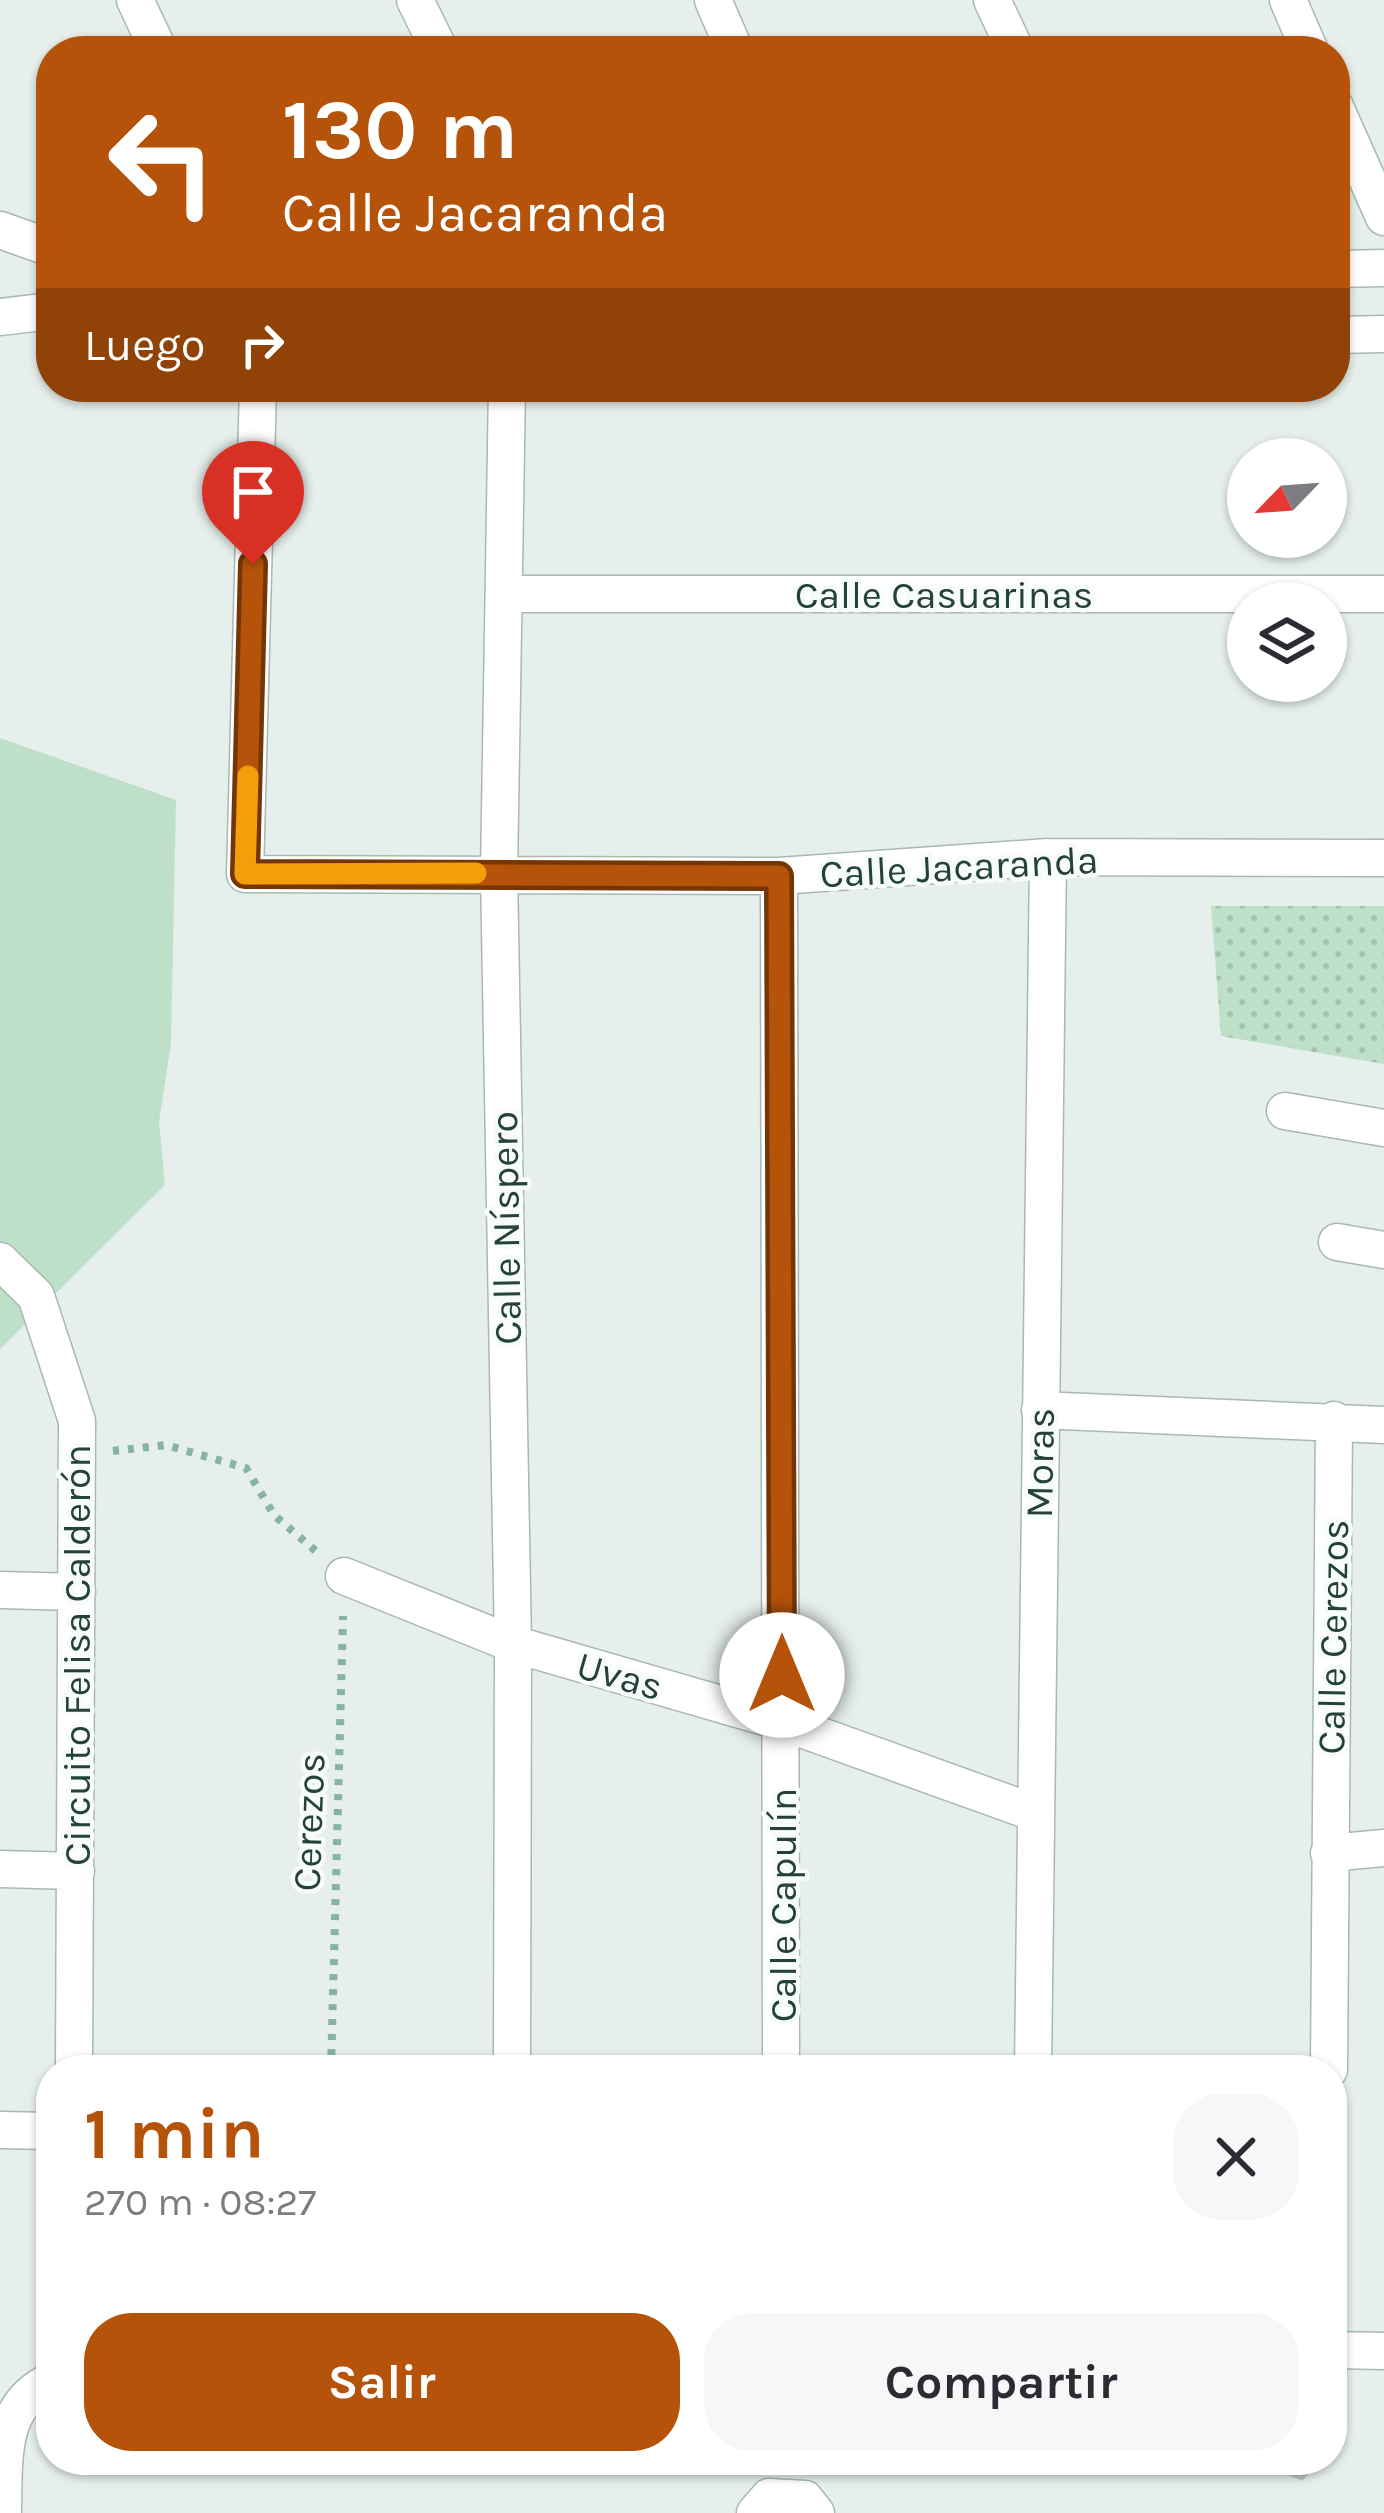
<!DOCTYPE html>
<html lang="es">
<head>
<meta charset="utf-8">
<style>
  :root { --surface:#fff; --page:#f7f7f7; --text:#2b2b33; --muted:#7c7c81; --accent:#b45309 }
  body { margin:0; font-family:Karla,sans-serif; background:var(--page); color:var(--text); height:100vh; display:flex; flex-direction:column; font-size:45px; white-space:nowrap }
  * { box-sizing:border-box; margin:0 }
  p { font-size:39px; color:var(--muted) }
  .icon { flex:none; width:66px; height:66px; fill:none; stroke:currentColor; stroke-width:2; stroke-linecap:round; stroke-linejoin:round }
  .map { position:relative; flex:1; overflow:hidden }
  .side { position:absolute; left:36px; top:2055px; width:1311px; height:420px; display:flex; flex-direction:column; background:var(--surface); border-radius:48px; box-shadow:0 3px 9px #0004 }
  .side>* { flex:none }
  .top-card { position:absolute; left:36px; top:36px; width:1314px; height:366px; border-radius:48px; box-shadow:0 3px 9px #0004; background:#b45309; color:#fff; overflow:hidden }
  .needle { width:78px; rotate:245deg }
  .fabs { position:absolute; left:1227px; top:438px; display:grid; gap:24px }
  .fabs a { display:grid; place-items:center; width:120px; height:120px; border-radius:50%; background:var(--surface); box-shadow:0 3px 9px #0004; font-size:60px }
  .pin { position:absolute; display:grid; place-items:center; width:102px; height:102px; color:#fff; margin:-123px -51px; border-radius:50% 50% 50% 0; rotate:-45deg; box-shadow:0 0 12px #0007 }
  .pin .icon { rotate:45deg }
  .me { position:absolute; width:132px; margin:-66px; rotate:0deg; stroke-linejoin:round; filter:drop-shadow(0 0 9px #0008) }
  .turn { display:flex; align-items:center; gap:42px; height:252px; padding:0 48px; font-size:54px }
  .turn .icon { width:156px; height:156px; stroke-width:2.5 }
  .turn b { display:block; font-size:84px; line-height:102px }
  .then { display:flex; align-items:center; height:114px; padding:0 48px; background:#0003; gap:24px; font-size:45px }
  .round { display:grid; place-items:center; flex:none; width:126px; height:126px; border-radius:48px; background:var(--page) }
  .head { display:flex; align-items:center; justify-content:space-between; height:204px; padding:0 48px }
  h1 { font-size:72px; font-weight:700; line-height:90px; color:var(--accent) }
  .button { display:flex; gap:24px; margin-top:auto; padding:24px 48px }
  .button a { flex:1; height:138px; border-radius:48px; background:var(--accent); color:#fff; font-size:48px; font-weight:700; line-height:138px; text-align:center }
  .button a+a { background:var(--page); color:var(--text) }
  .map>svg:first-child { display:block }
  .grass { fill:#bfe0c8 }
  .park { fill:url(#park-dots) }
  .building { fill:url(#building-back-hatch); stroke:#b8c9c2; stroke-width:3 }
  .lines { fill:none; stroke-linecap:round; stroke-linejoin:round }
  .minor-casing { stroke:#a8b8b2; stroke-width:39 }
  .path { stroke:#86b3a5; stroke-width:8; stroke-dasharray:6 9; stroke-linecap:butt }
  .minor { stroke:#fff; stroke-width:36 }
  .route-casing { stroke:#753606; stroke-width:30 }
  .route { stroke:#b45309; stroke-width:21 }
  .slow { stroke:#f59e0b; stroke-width:21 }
  .labels { text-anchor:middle; stroke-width:9; stroke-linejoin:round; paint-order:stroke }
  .street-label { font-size:39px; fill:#24423a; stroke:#f7fbf9 }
</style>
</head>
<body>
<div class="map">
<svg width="1384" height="2513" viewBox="0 0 1384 2513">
  <defs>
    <pattern id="park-dots" width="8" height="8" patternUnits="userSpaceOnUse" patternTransform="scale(3)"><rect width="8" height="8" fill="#bfe0c8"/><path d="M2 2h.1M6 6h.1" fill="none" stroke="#a4c1ad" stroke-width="1.8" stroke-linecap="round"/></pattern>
    <pattern id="building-back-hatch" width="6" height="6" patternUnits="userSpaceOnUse" patternTransform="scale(3)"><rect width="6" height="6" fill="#bbcac4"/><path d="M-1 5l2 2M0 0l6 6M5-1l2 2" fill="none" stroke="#98a6a0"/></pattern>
  </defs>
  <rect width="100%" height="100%" fill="#e6efeb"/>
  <path class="grass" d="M 0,738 L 176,800 L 171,1043 L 159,1122 L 165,1185 L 0,1349 Z"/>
  <path class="park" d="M 1211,906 L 1384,906 L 1384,1064 L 1221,1036 Z"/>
  <path class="building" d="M 1279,2460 L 1319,2460 L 1319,2461 L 1302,2479 L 1284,2472 Z"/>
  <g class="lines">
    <g class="minor-casing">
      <path id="minor" d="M 135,0 L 159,51
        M 415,0 L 440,51
        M 713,0 L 735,51
        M 992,0 L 1016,51
        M 1288,0 L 1310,51
        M 1335,107 L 1384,217
        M 0,230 L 51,248
        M 1335,269 L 1384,268
        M 0,317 L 51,311
        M 1335,335 L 1384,334
        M 258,387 L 245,874 L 779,876 L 1048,857 L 1384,858
        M 507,387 L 499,873 L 513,1644 L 512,2070
        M 504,594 L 1384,594
        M 779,876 L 781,2070
        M 1285,1111 L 1384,1128
        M 1337,1242 L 1384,1250
        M 0,1261 L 36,1296 L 77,1421 L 74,2070
        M 1040,1410 L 1384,1425
        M 344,1576 L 513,1644 L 782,1722 L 1035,1813
        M 0,1590 L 77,1592
        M 1329,1853 L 1384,1848
        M 0,1869 L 76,1871
        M 1033,2070 L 1048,857
        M 1329,2070 L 1334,1420
        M 0,2130 L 51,2131
        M 1332,2350 L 1384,2351
        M 3,2513 C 4,2454 0,2405 51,2381
        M 755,2513 L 769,2497 L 805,2499 L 816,2513"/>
    </g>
    <path class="path" d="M 113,1451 L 166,1445 L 246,1468 L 274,1515 L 318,1553
      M 331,2070 L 343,1616"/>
    <use href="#minor" class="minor"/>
  </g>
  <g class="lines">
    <g class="route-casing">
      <path id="route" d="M 253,564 L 245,874 L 779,876 L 782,1675"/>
    </g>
    <use href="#route" class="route"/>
    <path class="slow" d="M 248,776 L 245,874 L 476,873"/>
  </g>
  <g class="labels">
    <g class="street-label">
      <text x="944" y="608">Calle Casuarinas</text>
      <text transform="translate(959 866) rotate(-3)" y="14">Calle Jacaranda</text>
      <text transform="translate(505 1228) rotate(-91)" y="14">Calle Níspero</text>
      <text transform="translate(1039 1463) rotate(-89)" y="14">Moras</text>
      <text transform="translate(1332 1637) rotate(-89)" y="14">Calle Cerezos</text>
      <text transform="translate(76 1655) rotate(-90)" y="14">Circuito Felisa Calderón</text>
      <text transform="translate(620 1675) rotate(16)" y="14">Uvas</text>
      <text transform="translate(308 1822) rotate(-88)" y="14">Cerezos</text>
      <text transform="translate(782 1905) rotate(-90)" y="14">Calle Capulín</text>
    </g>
  </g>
</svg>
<div class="fabs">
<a><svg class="needle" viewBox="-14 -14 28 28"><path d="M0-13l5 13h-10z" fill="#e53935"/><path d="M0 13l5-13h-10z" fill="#7c7c81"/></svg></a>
<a><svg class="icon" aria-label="layers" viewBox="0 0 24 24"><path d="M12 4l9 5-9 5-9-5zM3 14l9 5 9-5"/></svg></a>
</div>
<div class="pin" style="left:253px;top:564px;background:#d93025"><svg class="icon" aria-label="arrive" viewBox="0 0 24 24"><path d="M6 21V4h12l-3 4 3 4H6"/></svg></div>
<svg class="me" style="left:782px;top:1675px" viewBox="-20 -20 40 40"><circle r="19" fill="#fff"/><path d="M0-13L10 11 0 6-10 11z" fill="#b45309"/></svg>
<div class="top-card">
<div class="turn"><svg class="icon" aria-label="left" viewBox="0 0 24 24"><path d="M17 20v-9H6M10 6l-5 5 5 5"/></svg><div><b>130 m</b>Calle Jacaranda</div></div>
<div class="then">Luego<svg class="icon" aria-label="right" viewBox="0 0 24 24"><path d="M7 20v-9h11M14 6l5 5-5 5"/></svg></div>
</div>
<section class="side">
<div class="head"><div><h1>1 min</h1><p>270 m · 08:27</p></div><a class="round"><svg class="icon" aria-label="close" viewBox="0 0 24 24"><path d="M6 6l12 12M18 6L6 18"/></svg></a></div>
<div class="button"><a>Salir</a><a>Compartir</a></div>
</section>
</div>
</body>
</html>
